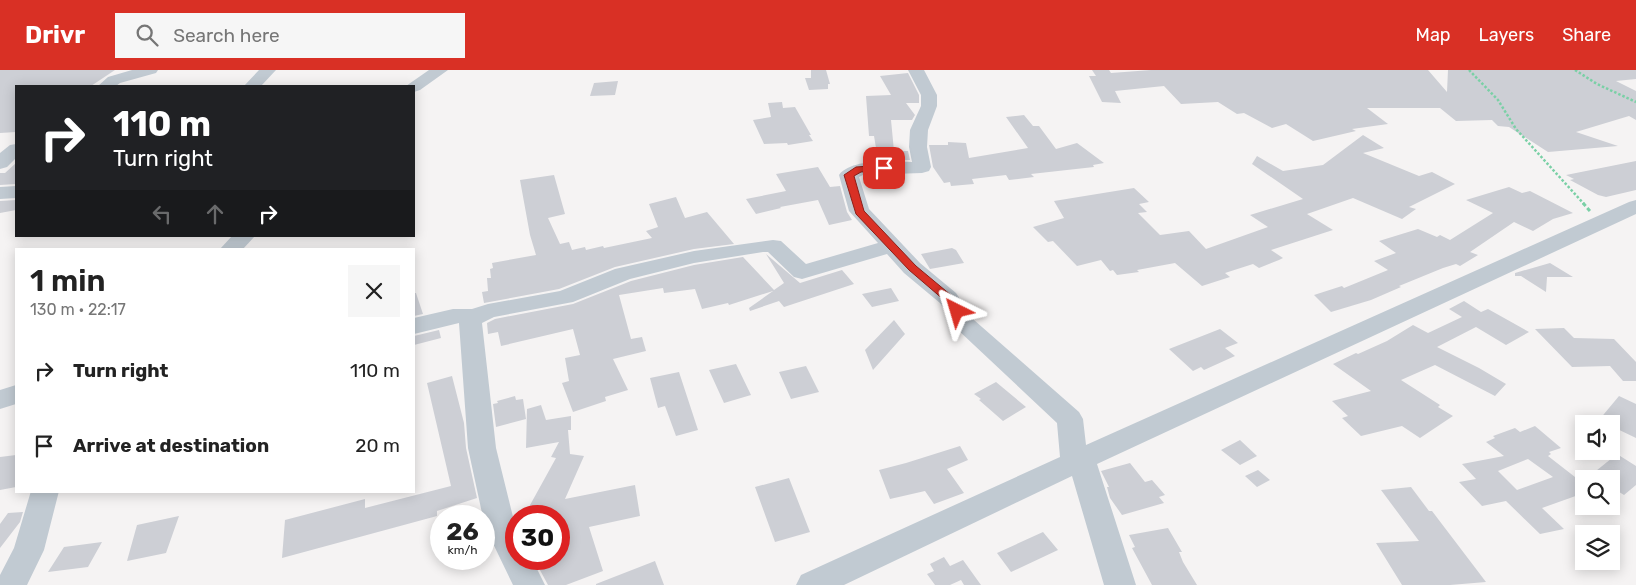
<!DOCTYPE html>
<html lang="en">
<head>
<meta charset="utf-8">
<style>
  :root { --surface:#fff; --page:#f6f6f6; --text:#222; --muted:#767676; --accent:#d93025 }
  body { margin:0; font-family:Rubik,sans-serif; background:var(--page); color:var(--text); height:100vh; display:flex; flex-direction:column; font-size:19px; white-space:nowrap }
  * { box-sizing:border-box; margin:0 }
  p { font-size:16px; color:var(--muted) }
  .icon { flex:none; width:28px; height:28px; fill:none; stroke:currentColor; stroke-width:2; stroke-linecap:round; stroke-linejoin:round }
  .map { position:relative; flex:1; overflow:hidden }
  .side { position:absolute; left:15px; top:178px; width:400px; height:245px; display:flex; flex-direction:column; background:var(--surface); border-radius:0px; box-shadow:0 2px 12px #0003 }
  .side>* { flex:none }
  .top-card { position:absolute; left:15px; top:15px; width:400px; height:152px; border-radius:0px; box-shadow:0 2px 12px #0003; background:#202124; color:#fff; overflow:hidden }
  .buttons { position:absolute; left:1575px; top:345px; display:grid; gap:10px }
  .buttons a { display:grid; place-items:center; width:45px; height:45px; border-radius:0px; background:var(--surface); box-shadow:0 2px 12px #0003; font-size:25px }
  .speed { position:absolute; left:430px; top:435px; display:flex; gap:10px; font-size:25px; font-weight:700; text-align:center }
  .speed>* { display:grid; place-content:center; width:65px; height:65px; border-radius:50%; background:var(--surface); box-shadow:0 2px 12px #0003; line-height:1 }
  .speed small { font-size:12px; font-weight:400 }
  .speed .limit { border:8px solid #d22; background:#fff; color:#111 }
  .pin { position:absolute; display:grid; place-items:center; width:42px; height:42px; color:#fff; margin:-21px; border-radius:10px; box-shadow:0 2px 8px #0006 }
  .me { position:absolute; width:55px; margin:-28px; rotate:320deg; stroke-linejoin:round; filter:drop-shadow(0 0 4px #0008) }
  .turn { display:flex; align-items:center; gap:18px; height:105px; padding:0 15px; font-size:22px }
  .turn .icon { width:65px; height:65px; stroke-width:2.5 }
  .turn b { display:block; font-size:35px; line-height:42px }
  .lanes { display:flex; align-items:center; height:48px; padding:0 15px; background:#0003; justify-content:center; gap:25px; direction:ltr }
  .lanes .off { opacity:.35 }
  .round { display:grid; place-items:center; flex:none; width:52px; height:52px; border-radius:0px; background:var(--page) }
  .overview { display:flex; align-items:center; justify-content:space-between; height:85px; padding:0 15px }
  h1 { font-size:30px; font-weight:600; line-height:38px }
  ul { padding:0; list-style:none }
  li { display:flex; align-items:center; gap:15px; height:75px; padding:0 15px }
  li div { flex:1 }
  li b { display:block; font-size:19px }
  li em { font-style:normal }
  header { display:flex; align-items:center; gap:30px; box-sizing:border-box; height:70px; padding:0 25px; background:var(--accent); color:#fff }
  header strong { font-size:24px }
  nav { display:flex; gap:28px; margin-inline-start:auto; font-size:18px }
  .search { width:350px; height:45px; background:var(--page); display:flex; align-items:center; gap:12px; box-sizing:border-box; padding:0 18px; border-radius:0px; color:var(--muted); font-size:19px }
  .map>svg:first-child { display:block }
  .building { fill:#cdcfd5; fill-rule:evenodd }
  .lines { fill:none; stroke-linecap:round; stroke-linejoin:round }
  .path-far1 { stroke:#7ad0a6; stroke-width:2.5; stroke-dasharray:2.5 2; stroke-linecap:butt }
  .path { stroke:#7ad0a6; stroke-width:3; stroke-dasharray:4 2.5; stroke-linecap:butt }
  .minor { fill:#c1cad2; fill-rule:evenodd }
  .route { fill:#d93025; stroke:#8d1f18 }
</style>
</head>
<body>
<header>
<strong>Drivr</strong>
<div class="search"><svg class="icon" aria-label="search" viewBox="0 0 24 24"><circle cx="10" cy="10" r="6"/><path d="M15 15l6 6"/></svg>Search here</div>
<nav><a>Map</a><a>Layers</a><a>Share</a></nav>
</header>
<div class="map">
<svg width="1636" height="515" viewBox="0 0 1636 515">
  <rect width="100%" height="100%" fill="#f5f3f3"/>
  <path class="building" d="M 0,0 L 115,0 L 91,16 L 16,16 L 16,62 L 0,63 Z
    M 811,0 L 826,0 L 830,14 L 828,14 L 828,19 L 809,20 L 805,8 L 811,8 Z
    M 1092,0 L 1109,0 L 1111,3 L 1151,0 L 1428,0 L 1447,22 L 1448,0 L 1636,0 L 1636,9 L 1616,11 L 1636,21 L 1636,50 L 1629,46 L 1576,62 L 1618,76 L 1548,82 L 1509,57 L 1498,56 L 1492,50 L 1456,51 L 1440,38 L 1367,38 L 1388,54 L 1352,59 L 1356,61 L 1313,71 L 1286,54 L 1272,58 L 1244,43 L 1237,44 L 1218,32 L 1181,34 L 1164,16 L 1115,21 L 1121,33 L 1102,32 L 1089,6 L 1096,6 Z
    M 908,3 L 919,25 L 919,33 L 906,33 L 915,45 L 912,50 L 891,50 L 894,81 L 908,81 L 910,90 L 878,90 L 874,66 L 869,66 L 866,26 L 891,25 L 880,6 Z
    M 618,11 L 615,25 L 590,26 L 594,13 Z
    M 782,32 L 783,38 L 795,37 L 811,65 L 809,65 L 813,71 L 788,75 L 787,73 L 764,74 L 753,50 L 771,47 L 768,33 Z
    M 1024,45 L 1033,56 L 1039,56 L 1056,79 L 1077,73 L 1104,93 L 1093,95 L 1094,97 L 1031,104 L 1034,107 L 1009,110 L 1006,105 L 972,109 L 974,114 L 951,116 L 950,112 L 944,113 L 933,97 L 929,75 L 948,75 L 948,72 L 966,73 L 969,88 L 1028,78 L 1006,47 Z
    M 1363,65 L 1384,78 L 1363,83 L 1419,106 L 1432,102 L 1455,114 L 1409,137 L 1416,139 L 1402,149 L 1353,128 L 1307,144 L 1333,160 L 1271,180 L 1283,188 L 1279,190 L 1259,198 L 1253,194 L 1225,203 L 1230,207 L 1202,216 L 1175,193 L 1137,200 L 1139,202 L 1117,205 L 1113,200 L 1110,201 L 1101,190 L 1077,196 L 1053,171 L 1048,172 L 1033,157 L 1064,148 L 1054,131 L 1134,118 L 1149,132 L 1139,134 L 1147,142 L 1138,143 L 1160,165 L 1189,161 L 1206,179 L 1268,157 L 1250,145 L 1303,129 L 1252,94 L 1257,86 L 1283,101 L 1323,95 Z
    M 1636,91 L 1636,120 L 1606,127 L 1598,125 L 1570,110 L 1574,109 L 1566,105 Z
    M 16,93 L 16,114 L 0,115 L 0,103 L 5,103 Z
    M 818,97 L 830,117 L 840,116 L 847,142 L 852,150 L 829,155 L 818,130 L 780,137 L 781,138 L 756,144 L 746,129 L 786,121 L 776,104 Z
    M 554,105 L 565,144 L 548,148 L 560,174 L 569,172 L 572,180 L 585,177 L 586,180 L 603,176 L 604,178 L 652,168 L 646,161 L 658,157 L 649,134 L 676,127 L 685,148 L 707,142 L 734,174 L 694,179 L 615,197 L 559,219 L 484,233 L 482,222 L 488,221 L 487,208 L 491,208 L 490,199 L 493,198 L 492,193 L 536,185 L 530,165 L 520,110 Z
    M 1509,117 L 1522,123 L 1530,121 L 1573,143 L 1553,149 L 1533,161 L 1514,152 L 1470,182 L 1478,185 L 1460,196 L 1456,194 L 1443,198 L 1399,216 L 1401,217 L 1371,230 L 1331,242 L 1314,225 L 1342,216 L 1344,218 L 1388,200 L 1374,191 L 1396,183 L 1379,171 L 1418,159 L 1437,167 L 1440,165 L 1450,170 L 1493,143 L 1466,130 Z
    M 16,130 L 16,140 L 0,143 L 0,131 Z
    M 952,178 L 956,180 L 964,193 L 930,199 L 921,184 Z
    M 766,184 L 800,213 L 842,200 L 854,214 L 784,237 L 779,231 L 750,241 L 749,238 L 773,221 L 729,235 L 728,233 L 702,239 L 695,219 L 664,223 L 663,218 L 619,225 L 631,269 L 642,267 L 646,281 L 613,289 L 628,320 L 605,327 L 606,331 L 573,342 L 562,313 L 569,311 L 565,288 L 580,285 L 573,259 L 501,276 L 498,262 L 488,264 L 487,253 L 495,249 L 573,234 L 631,211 L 694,195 L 743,187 L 774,220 L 784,213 Z
    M 1550,193 L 1573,207 L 1547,207 L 1546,222 L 1521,206 L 1515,206 L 1515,203 Z
    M 891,218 L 899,231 L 872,237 L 862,224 Z
    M 414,223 L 416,223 L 423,244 L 414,246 Z
    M 1464,231 L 1481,242 L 1488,239 L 1529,262 L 1506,275 L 1476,257 L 1437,277 L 1479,298 L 1506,314 L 1495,326 L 1435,295 L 1401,310 L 1440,335 L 1438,337 L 1453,346 L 1420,368 L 1402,356 L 1361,366 L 1342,348 L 1348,346 L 1332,331 L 1371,321 L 1333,294 L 1356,283 L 1358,284 L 1387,271 L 1413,255 L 1428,263 L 1462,247 L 1449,239 Z
    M 894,250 L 905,264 L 873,300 L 865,280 Z
    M 1564,258 L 1574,268 L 1614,269 L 1636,292 L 1636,311 L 1623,311 L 1610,296 L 1572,297 L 1535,259 Z
    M 1220,259 L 1238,273 L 1225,278 L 1235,286 L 1204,300 L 1201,297 L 1193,301 L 1169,279 Z
    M 439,260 L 441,268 L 414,275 L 414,266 Z
    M 736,294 L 751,325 L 724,333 L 709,300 Z
    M 806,296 L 819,322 L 791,329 L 779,302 Z
    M 679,302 L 698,360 L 676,366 L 665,336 L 658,338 L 650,308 Z
    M 452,306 L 464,353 L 466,378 L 477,428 L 437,441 L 437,446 L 282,488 L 285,450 L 365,429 L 365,438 L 451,416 L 427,313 Z
    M 996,312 L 1026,337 L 1003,351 L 979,330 L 981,329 L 974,324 Z
    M 515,326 L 516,330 L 523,329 L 526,349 L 496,357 L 493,334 L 498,333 L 497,331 Z
    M 1619,326 L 1636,334 L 1636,368 L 1611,356 L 1611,354 L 1599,350 Z
    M 541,335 L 546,350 L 571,346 L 571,360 L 568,360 L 570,384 L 584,386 L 565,429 L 635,415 L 640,446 L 589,457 L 603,501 L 566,515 L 548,515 L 534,489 L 559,489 L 559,446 L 524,446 L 556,388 L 551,387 L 559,372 L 526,378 L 527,339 Z
    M 1535,356 L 1561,378 L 1549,382 L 1551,384 L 1548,386 L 1584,414 L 1584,423 L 1542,438 L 1564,459 L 1540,464 L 1506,431 L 1482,436 L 1459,412 L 1476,409 L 1462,394 L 1504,386 L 1486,372 L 1495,368 L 1493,366 L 1515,358 L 1520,362 ZM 1528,389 L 1553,407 L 1517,420 L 1498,401 Z
    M 1240,370 L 1257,386 L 1240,395 L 1221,380 Z
    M 960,376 L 968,390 L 947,399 L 964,423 L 934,434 L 925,421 L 890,429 L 879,400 L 906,393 Z
    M 1617,384 L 1636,396 L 1636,415 L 1624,425 L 1611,417 L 1611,409 L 1586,409 Z
    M 16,385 L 16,417 L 0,420 L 0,387 Z
    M 1130,393 L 1145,412 L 1152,410 L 1165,425 L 1159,427 L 1164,433 L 1122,445 L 1110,428 L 1107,417 L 1109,417 L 1101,401 Z
    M 1258,400 L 1270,410 L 1257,417 L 1245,406 Z
    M 789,408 L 810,462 L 775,472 L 755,417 Z
    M 1411,417 L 1429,441 L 1432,441 L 1486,512 L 1450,515 L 1402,515 L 1376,473 L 1419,471 L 1381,420 Z
    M 23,442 L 20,452 L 0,478 L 0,454 L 8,443 Z
    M 179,446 L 166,483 L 127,491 L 137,455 Z
    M 1168,458 L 1182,482 L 1179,482 L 1183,492 L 1197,515 L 1152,515 L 1132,478 L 1135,477 L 1129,465 Z
    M 1043,462 L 1058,480 L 1011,502 L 997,483 Z
    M 102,472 L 88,497 L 48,502 L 64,477 Z
    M 944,487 L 950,496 L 963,490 L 981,515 L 964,515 L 961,510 L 950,515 L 935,515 L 927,504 L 934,501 L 930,494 Z
    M 655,491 L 664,515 L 596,515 L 596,514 Z"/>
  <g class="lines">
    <path class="path-far1" d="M 1469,0 L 1498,30 L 1516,59 L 1584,134
      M 1575,0 L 1597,14 L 1636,32"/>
    <path class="path" d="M 1583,133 L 1590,141"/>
    <path class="minor" d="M 132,0 L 158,0 L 156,3 L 120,13 L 116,16 L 98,16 L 108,7 Z
      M 259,0 L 276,0 L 261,16 L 244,16 Z
      M 429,0 L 448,0 L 420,20 L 414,22 L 414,16 L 406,16 Z
      M 908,0 L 924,0 L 937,25 L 937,36 L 928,60 L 927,77 L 931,97 L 929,101 L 922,103 L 863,105 L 859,107 L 869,139 L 920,193 L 956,223 L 974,250 L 1079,342 L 1083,349 L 1086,375 L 1629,132 L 1636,130 L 1636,144 L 1097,394 L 1136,515 L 1104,515 L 1072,406 L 844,515 L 796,515 L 801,505 L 1060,387 L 1057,353 L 958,260 L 940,233 L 904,203 L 887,184 L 802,209 L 794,207 L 768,182 L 763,182 L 694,193 L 630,209 L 573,232 L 494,247 L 482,253 L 496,378 L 516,459 L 516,489 L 532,489 L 545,515 L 513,515 L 485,457 L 468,378 L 459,253 L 414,264 L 414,248 L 453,239 L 472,239 L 488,234 L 560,221 L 615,199 L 694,181 L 773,170 L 781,171 L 806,194 L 878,173 L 849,141 L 839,105 C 852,88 892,92 912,92 L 909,77 L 910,60 L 921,36 L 921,25 Z
      M 16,74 L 16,88 L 7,97 L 0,99 L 0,83 L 10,75 Z
      M 16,116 L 16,128 L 0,129 L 0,117 Z
      M 232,166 L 255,166 L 243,179 L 220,179 Z
      M 16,315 L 16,334 L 0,339 L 0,320 Z
      M 31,421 L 59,421 L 44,480 L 27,515 L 0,515 L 0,505 L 14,478 Z"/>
  </g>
  <path class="route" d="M 884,95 L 889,98 L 888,100 L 861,102 L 854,106 L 864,141 L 916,196 L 952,226 L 963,241 L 961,244 L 953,244 L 944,230 L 909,200 L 856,144 L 844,105 L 856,97 Z"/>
</svg>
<div class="buttons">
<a><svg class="icon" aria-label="sound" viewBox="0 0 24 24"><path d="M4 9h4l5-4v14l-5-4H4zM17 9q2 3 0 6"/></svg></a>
<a><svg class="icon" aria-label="search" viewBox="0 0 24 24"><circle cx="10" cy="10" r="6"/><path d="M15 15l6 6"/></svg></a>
<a><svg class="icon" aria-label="layers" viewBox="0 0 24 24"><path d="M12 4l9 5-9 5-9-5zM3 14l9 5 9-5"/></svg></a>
</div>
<div class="speed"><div>26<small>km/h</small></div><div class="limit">30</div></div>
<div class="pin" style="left:884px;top:98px;background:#d93025"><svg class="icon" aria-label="arrive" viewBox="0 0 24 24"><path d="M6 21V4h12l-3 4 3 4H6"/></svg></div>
<svg class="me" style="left:957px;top:241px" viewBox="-20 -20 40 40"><path d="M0-17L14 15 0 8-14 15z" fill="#d93025" stroke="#fff" stroke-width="4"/></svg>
<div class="top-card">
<div class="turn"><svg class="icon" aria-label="right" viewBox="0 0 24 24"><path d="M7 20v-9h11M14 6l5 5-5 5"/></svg><div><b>110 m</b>Turn right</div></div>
<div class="lanes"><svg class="icon off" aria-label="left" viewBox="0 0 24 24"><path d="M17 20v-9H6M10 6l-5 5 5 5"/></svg><svg class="icon off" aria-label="ahead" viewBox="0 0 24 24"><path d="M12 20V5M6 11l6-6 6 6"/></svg><svg class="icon" aria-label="right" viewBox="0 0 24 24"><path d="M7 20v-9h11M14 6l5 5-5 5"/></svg></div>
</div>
<section class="side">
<div class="overview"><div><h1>1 min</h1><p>130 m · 22:17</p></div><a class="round"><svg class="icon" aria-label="close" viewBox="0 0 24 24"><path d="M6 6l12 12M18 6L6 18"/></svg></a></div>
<ul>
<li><svg class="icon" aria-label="right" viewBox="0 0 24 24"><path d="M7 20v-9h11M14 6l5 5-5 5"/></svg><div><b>Turn right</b></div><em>110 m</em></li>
<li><svg class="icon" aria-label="arrive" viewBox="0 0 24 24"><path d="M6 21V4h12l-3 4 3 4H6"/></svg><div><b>Arrive at destination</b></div><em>20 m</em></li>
</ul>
</section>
</div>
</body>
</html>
